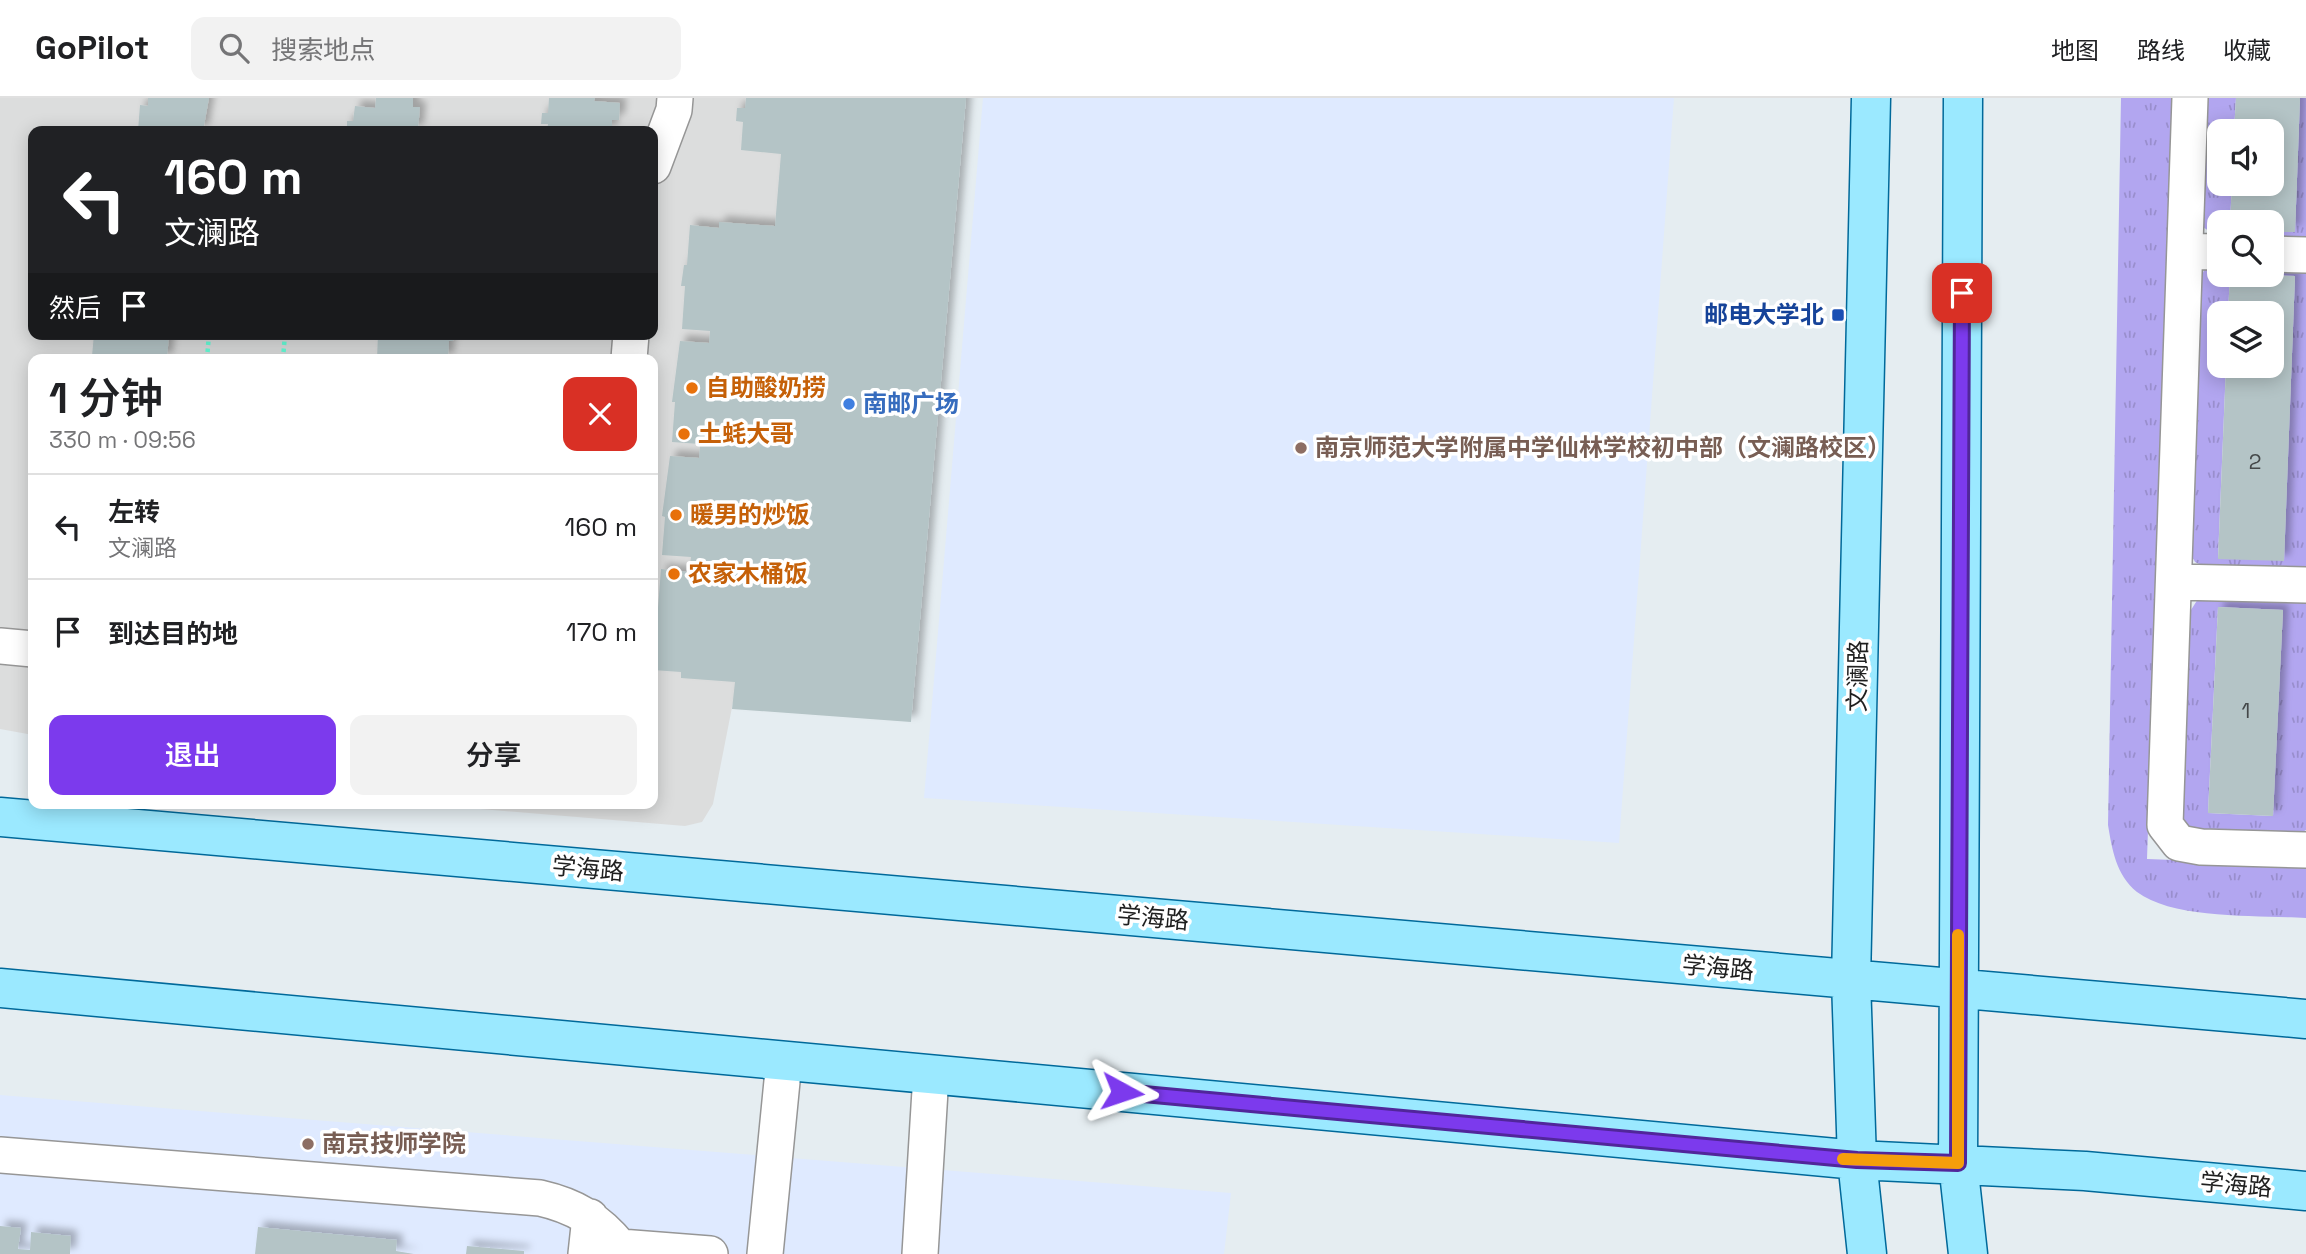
<!DOCTYPE html>
<html lang="zh">
<head>
<meta charset="utf-8">
<style>
  :root { --surface:#fff; --page:#f2f2f2; --text:#202124; --muted:#757577; --line:#e0e0e0; --accent:#7c3aed }
  body { margin:0; font-family:"Space Grotesk","Noto Sans SC",sans-serif; background:var(--page); color:var(--text); height:100vh; display:flex; flex-direction:column; font-size:26px; white-space:nowrap }
  * { box-sizing:border-box; margin:0 }
  p { font-size:23px; color:var(--muted) }
  .icon { flex:none; width:38px; height:38px; fill:none; stroke:currentColor; stroke-width:2; stroke-linecap:round; stroke-linejoin:round }
  .map { position:relative; flex:1; overflow:hidden }
  .side { position:absolute; left:28px; top:256px; width:630px; height:455px; display:flex; flex-direction:column; background:var(--surface); border-radius:14px; box-shadow:0 4px 18px #0003 }
  .side>* { flex:none }
  .banner { position:absolute; left:28px; top:28px; width:630px; height:214px; border-radius:14px; box-shadow:0 4px 18px #0003; background:#202124; color:#fff; overflow:hidden }
  .controls { position:absolute; left:2207px; top:21px; display:grid; gap:14px }
  .controls a { display:grid; place-items:center; width:77px; height:77px; border-radius:14px; background:var(--surface); box-shadow:0 4px 18px #0003; font-size:35px }
  .pin { position:absolute; display:grid; place-items:center; width:60px; height:60px; color:#fff; margin:-30px; border-radius:14px; box-shadow:0 4px 10px #0006 }
  .me { position:absolute; width:77px; margin:-38px; rotate:95deg; stroke-linejoin:round; filter:drop-shadow(0 0 5px #0008) }
  .turn { display:flex; align-items:center; gap:24px; height:147px; padding:0 21px; font-size:32px }
  .turn .icon { width:91px; height:91px; stroke-width:2.5 }
  .turn b { display:block; font-size:49px; line-height:60px }
  .then { display:flex; align-items:center; height:66px; padding:0 21px; background:#0003; gap:14px; font-size:26px }
  .round { display:grid; place-items:center; flex:none; width:74px; height:74px; border-radius:14px; background:var(--page) }
  .headline { display:flex; align-items:center; justify-content:space-between; height:119px; padding:0 21px }
  h1 { font-size:42px; font-weight:600; line-height:52px }
  .cta { display:flex; gap:14px; margin-top:auto; padding:14px 21px }
  .cta a { flex:1; height:80px; border-radius:14px; background:var(--accent); color:#fff; font-size:28px; font-weight:600; line-height:80px; text-align:center }
  .cta a+a { background:var(--page); color:var(--text) }
  ul { padding:0; list-style:none }
  li { display:flex; align-items:center; gap:21px; height:105px; padding:0 21px; border-top:2px solid var(--line) }
  li div { flex:1 }
  li b { display:block; font-size:26px }
  li em { font-style:normal }
  header { display:flex; align-items:center; gap:42px; box-sizing:border-box; height:98px; padding:0 35px; background:var(--surface); border-bottom:2px solid var(--line) }
  header strong { font-size:33px }
  nav { display:flex; gap:38px; margin-inline-start:auto; font-size:24px }
  .search { width:490px; height:63px; background:var(--page); display:flex; align-items:center; gap:18px; box-sizing:border-box; padding:0 24px; border-radius:14px; color:var(--muted); font-size:26px }
  .map>svg:first-child { display:block }
  .residential { fill:#dcdddd; fill-rule:evenodd }
  .education { fill:#dfeaff }
  .grass { fill:url(#grass-tufts); fill-rule:evenodd }
  .building { fill:#b4c4c6; filter:url(#shadow) }
  .lines { fill:none; stroke-linecap:round; stroke-linejoin:round }
  .minor-casing { stroke:#969696; stroke-width:38 }
  .major-casing { stroke:#00699a; stroke-width:41 }
  .path { stroke:#67ffda; stroke-width:4.5; stroke-dasharray:3.5 3.5; stroke-linecap:butt }
  .minor { stroke:#fff; stroke-width:35 }
  .major { stroke:#9be9ff; stroke-width:38 }
  .route-casing { stroke:#51269a; stroke-width:18 }
  .route { stroke:#7c3aed; stroke-width:12 }
  .slow { stroke:#f59e0b; stroke-width:12 }
  .transit-dot { fill:#1a4fb4; stroke:#fff; stroke-width:2.5 }
  .food-dot { fill:#e8710a; stroke:#fff; stroke-width:2.5 }
  .shop-dot { fill:#3f7fe0; stroke:#fff; stroke-width:2.5 }
  .education-dot { fill:#8d6e63; stroke:#fff; stroke-width:2.5 }
  .labels { text-anchor:middle; stroke-width:7; stroke-linejoin:round; paint-order:stroke }
  .number-label { font-size:21px; fill:#444849 }
  .transit-label { font-size:24px; font-weight:bold; fill:#164399; stroke:#fff; text-anchor:end }
  .food-label { font-size:24px; font-weight:bold; fill:#c56008; stroke:#fff; text-anchor:start }
  .shop-label { font-size:24px; font-weight:bold; fill:#366cbe; stroke:#fff; text-anchor:start }
  .education-label { font-size:24px; font-weight:bold; fill:#785e54; stroke:#fff; text-anchor:start }
  .street-label { font-size:24px; fill:#1f1f1f; stroke:#fff }
</style>
</head>
<body>
<header>
<strong>GoPilot</strong>
<div class="search"><svg class="icon" aria-label="search" viewBox="0 0 24 24"><circle cx="10" cy="10" r="6"/><path d="M15 15l6 6"/></svg>搜索地点</div>
<nav><a>地图</a><a>路线</a><a>收藏</a></nav>
</header>
<div class="map">
<svg width="2306" height="1156" viewBox="0 0 2306 1156">
  <defs>
    <pattern id="grass-tufts" width="24" height="20" patternUnits="userSpaceOnUse" patternTransform="scale(1.75)"><rect width="24" height="20" fill="#b2a6f0"/><path d="M3 7l-1-3M5 7V3M7 7l1-3M15 17l-1-3M17 17v-4M19 17l1-3" fill="none" stroke="#998ecd"/></pattern>
    <filter id="shadow"><feDropShadow dx="6" dy="-6" stdDeviation="3.5" flood-color="#0004"/></filter>
  </defs>
  <rect width="100%" height="100%" fill="#e5edf1"/>
  <path class="residential" d="M 0,0 L 821,0 L 736,589 L 713,706 L 702,724 L 685,728 L 409,705 L 653,705 L 653,261 L 33,261 L 33,637 L 0,631 ZM 33,33 L 653,33 L 653,236 L 33,236 Z"/>
  <path class="education" d="M 983,0 L 1674,0 L 1619,745 L 924,700 Z
    M 0,997 L 1231,1095 L 1224,1156 L 0,1156 Z"/>
  <path class="grass" d="M 2121,0 L 2173,0 L 2147,761 L 2306,767 L 2306,820 C 2260,817 2174,822 2137,794 C 2116,777 2112,751 2108,727 Z
    M 2202,0 L 2236,0 L 2234,33 L 2219,33 L 2219,86 L 2232,86 L 2230,124 L 2219,124 L 2219,140 L 2203,129 L 2197,114 Z
    M 2300,0 L 2306,0 L 2306,142 L 2272,141 L 2272,134 L 2295,134 Z
    M 2216,164 L 2219,165 L 2219,177 L 2230,177 L 2228,215 L 2219,215 L 2219,268 L 2226,268 L 2218,460 L 2284,462 L 2295,178 L 2270,177 L 2272,167 L 2306,169 L 2306,473 L 2209,471 L 2195,464 L 2189,452 L 2198,183 L 2205,171 Z
    M 2198,501 L 2306,502 L 2306,732 L 2298,737 L 2199,736 L 2188,730 L 2182,716 L 2189,515 ZM 2218,509 L 2283,512 L 2273,718 L 2208,715 Z"/>
  <path class="building" d="M 148,0 L 209,0 L 203,33 L 138,33 L 140,7 L 148,8 Z
    M 376,0 L 413,0 L 413,9 L 420,9 L 418,31 L 413,33 L 347,33 L 347,23 L 353,23 L 355,8 L 375,10 Z
    M 549,0 L 595,0 L 594,3 L 620,5 L 619,22 L 612,22 L 612,33 L 547,33 L 548,26 L 541,26 L 542,15 L 548,15 Z
    M 746,0 L 966,0 L 911,624 L 732,611 L 735,584 L 681,580 L 681,574 L 653,572 L 655,510 L 658,510 L 661,471 L 689,474 L 691,459 L 662,457 L 665,419 L 662,418 L 670,358 L 699,360 L 700,346 L 672,344 L 675,304 L 672,304 L 680,243 L 709,245 L 710,233 L 682,231 L 685,188 L 681,188 L 684,167 L 687,167 L 690,127 L 719,130 L 719,124 L 775,128 L 781,56 L 741,52 L 743,24 L 736,23 L 737,10 L 745,10 Z
    M 2236,0 L 2300,0 L 2295,134 L 2272,134 L 2272,124 L 2230,124 L 2232,86 L 2272,86 L 2272,33 L 2234,33 Z
    M 2230,177 L 2295,178 L 2284,463 L 2218,461 L 2226,268 L 2272,268 L 2272,215 L 2228,215 Z
    M 94,236 L 169,236 L 167,261 L 97,261 L 92,258 Z
    M 378,236 L 454,236 L 453,243 L 449,243 L 448,261 L 377,261 Z
    M 2218,509 L 2283,512 L 2273,718 L 2208,715 Z
    M 0,1128 L 21,1130 L 18,1151 L 30,1152 L 31,1134 L 71,1138 L 70,1156 L 0,1156 Z
    M 258,1129 L 397,1142 L 396,1153 L 414,1156 L 255,1156 Z
    M 467,1148 L 524,1153 L 524,1156 L 466,1156 Z"/>
  <g class="lines">
    <g class="minor-casing">
      <path id="minor" d="M 2190,0 L 2165,727 L 2179,745 L 2201,749 L 2306,752
        M 653,68 L 674,12 L 675,0
        M 2185,153 L 2219,154
        M 2272,156 L 2306,157
        M 629,261 L 631,236
        M 2175,484 L 2306,487
        M 0,548 L 33,551
        M 0,1057 L 540,1100 C 575,1108 598,1122 620,1149 L 710,1156
        M 586,1156 L 590,1119
        M 765,1156 L 784,963
        M 920,1156 L 931,976"/>
    </g>
    <g class="major-casing">
      <path id="major" d="M 1963,0 L 1958,1065 L 1968,1156
        M 0,719 L 2306,921
        M 0,890 L 1857,1062 L 2085,1073 L 2306,1093
        M 1867,1156 L 1857,1062 L 1851,882 L 1871,0"/>
    </g>
    <path class="path" d="M 207,261 L 209,236
      M 283,261 L 285,236"/>
    <use href="#minor" class="minor"/>
    <use href="#major" class="major"/>
  </g>
  <g class="lines">
    <g class="route-casing">
      <path id="route" d="M 1122,994 L 1857,1062 L 1958,1065 L 1962,195"/>
    </g>
    <use href="#route" class="route"/>
    <path class="slow" d="M 1843,1061 L 1958,1065 L 1958,837"/>
  </g>
  <rect class="transit-dot" x="1831" y="210" width="14" height="14" rx="3.5"/>
  <g class="food-dot">
    <circle cx="692" cy="290" r="7"/>
    <circle cx="684" cy="336" r="7"/>
    <circle cx="676" cy="417" r="7"/>
    <circle cx="674" cy="476" r="7"/>
  </g>
  <circle class="shop-dot" cx="849" cy="306" r="7"/>
  <g class="education-dot">
    <circle cx="1301" cy="350" r="7"/>
    <circle cx="308" cy="1046" r="7"/>
  </g>
  <g class="labels">
    <g class="number-label">
      <text x="2255" y="371">2</text>
      <text x="2246" y="620">1</text>
    </g>
    <g class="transit-label">
      <text x="1824" y="225">邮电大学北</text>
    </g>
    <g class="food-label">
      <text x="706" y="298">自助酸奶捞</text>
      <text x="698" y="344">土蚝大哥</text>
      <text x="690" y="425">暖男的炒饭</text>
      <text x="688" y="484">农家木桶饭</text>
    </g>
    <g class="shop-label">
      <text x="863" y="314">南邮广场</text>
    </g>
    <g class="education-label">
      <text x="1315" y="358">南京师范大学附属中学仙林学校初中部（文澜路校区）</text>
      <text x="322" y="1054">南京技师学院</text>
    </g>
    <g class="street-label">
      <text transform="translate(1858 578) rotate(-89)" y="8">文澜路</text>
      <text transform="translate(588 771) rotate(5)" y="8">学海路</text>
      <text transform="translate(1153 820) rotate(5)" y="8">学海路</text>
      <text transform="translate(1718 870) rotate(5)" y="8">学海路</text>
      <text transform="translate(2236 1087) rotate(5)" y="8">学海路</text>
    </g>
  </g>
</svg>
<div class="controls">
<a><svg class="icon" aria-label="sound" viewBox="0 0 24 24"><path d="M4 9h4l5-4v14l-5-4H4zM17 9q2 3 0 6"/></svg></a>
<a><svg class="icon" aria-label="search" viewBox="0 0 24 24"><circle cx="10" cy="10" r="6"/><path d="M15 15l6 6"/></svg></a>
<a><svg class="icon" aria-label="layers" viewBox="0 0 24 24"><path d="M12 4l9 5-9 5-9-5zM3 14l9 5 9-5"/></svg></a>
</div>
<div class="pin" style="left:1962px;top:195px;background:#d93025"><svg class="icon" aria-label="arrive" viewBox="0 0 24 24"><path d="M6 21V4h12l-3 4 3 4H6"/></svg></div>
<svg class="me" style="left:1122px;top:994px" viewBox="-20 -20 40 40"><path d="M0-17L14 15 0 8-14 15z" fill="#7c3aed" stroke="#fff" stroke-width="4"/></svg>
<div class="banner">
<div class="turn"><svg class="icon" aria-label="left" viewBox="0 0 24 24"><path d="M17 20v-9H6M10 6l-5 5 5 5"/></svg><div><b>160 m</b>文澜路</div></div>
<div class="then">然后<svg class="icon" aria-label="arrive" viewBox="0 0 24 24"><path d="M6 21V4h12l-3 4 3 4H6"/></svg></div>
</div>
<section class="side">
<div class="headline"><div><h1>1 分钟</h1><p>330 m · 09:56</p></div><a class="round" style="background:#d93025;color:#fff"><svg class="icon" aria-label="close" viewBox="0 0 24 24"><path d="M6 6l12 12M18 6L6 18"/></svg></a></div>
<ul>
<li><svg class="icon" aria-label="left" viewBox="0 0 24 24"><path d="M17 20v-9H6M10 6l-5 5 5 5"/></svg><div><b>左转</b><p>文澜路</p></div><em>160 m</em></li>
<li><svg class="icon" aria-label="arrive" viewBox="0 0 24 24"><path d="M6 21V4h12l-3 4 3 4H6"/></svg><div><b>到达目的地</b></div><em>170 m</em></li>
</ul>
<div class="cta"><a>退出</a><a>分享</a></div>
</section>
</div>
</body>
</html>
